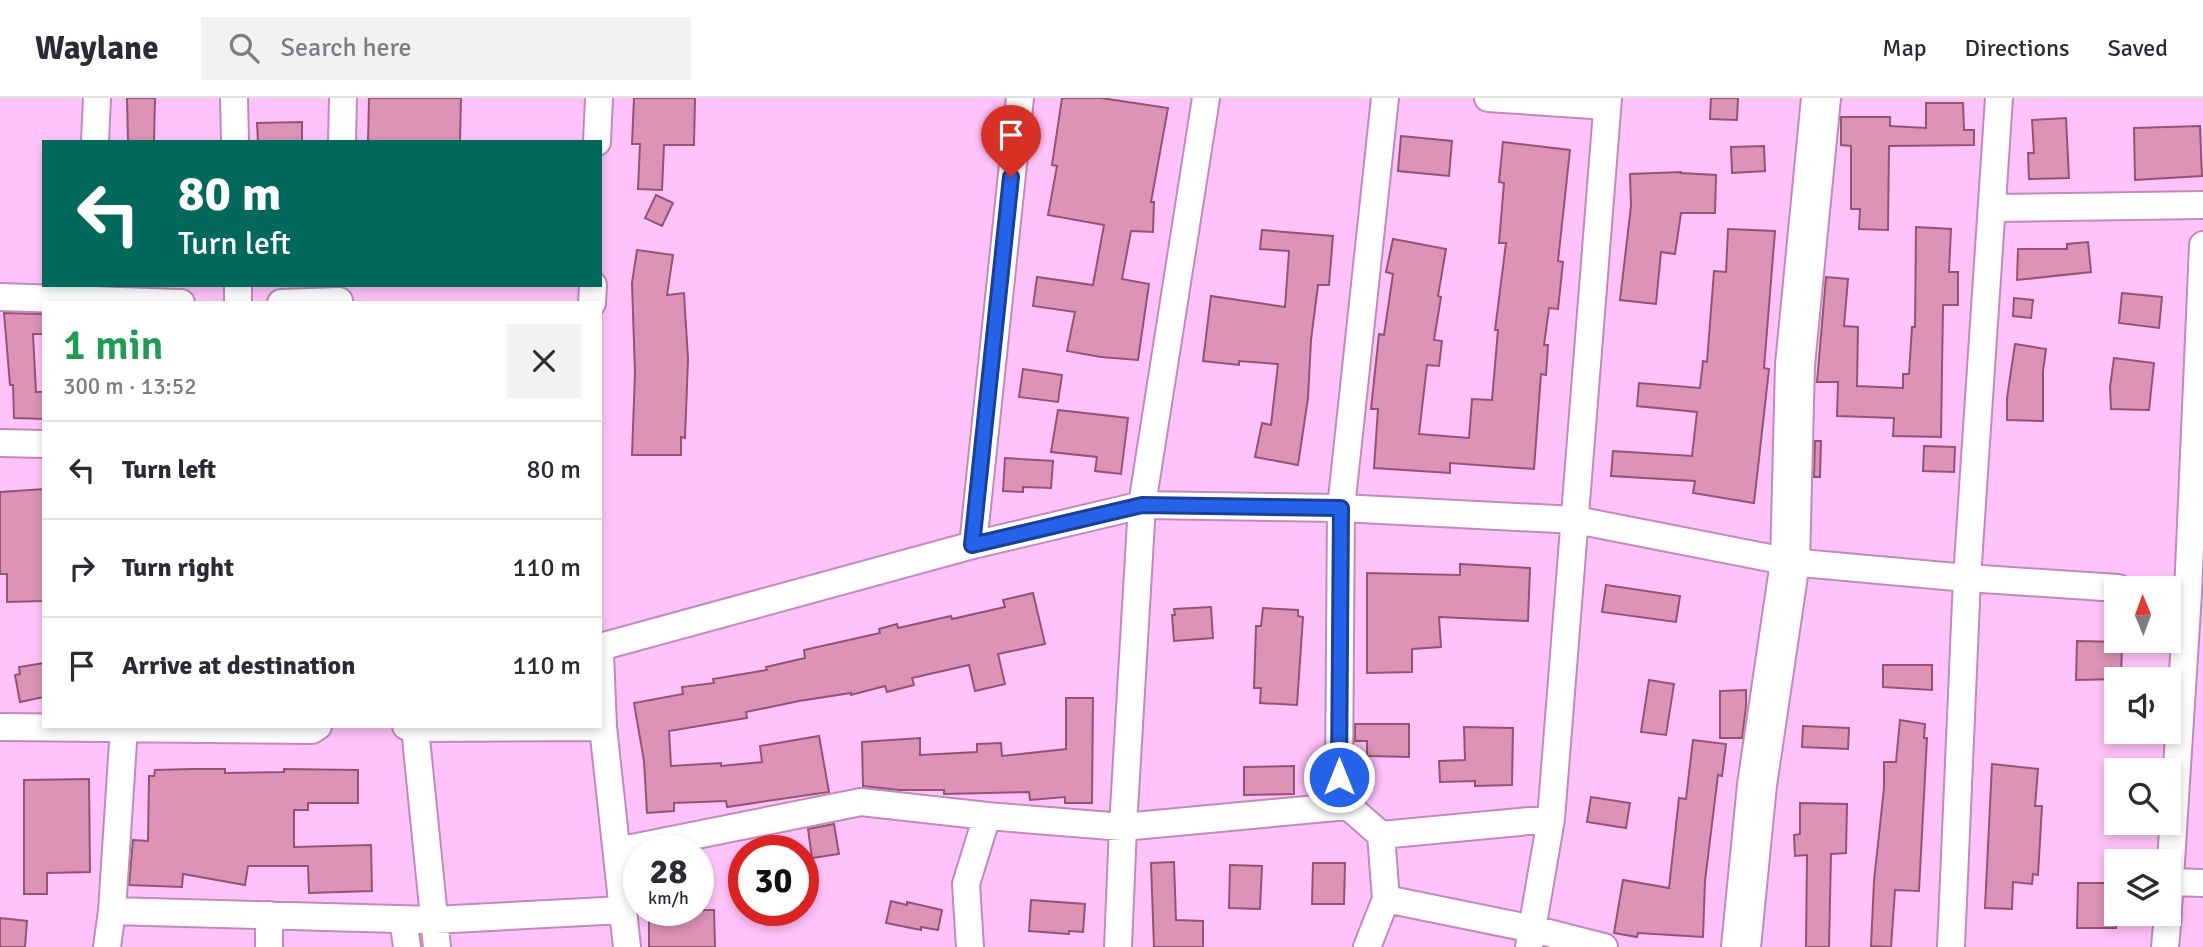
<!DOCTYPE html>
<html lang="en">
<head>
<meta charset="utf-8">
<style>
  :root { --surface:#fff; --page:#f2f2f3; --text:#2b2b33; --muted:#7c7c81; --line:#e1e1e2 }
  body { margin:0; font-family:Signika,sans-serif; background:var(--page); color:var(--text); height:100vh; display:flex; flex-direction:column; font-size:26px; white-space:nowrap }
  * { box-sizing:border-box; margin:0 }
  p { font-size:23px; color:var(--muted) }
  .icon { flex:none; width:38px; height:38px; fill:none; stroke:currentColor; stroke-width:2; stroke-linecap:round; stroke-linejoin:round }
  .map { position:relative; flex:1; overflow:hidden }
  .panel { position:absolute; left:42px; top:203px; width:560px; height:427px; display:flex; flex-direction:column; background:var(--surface); border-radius:0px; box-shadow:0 4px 10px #0003 }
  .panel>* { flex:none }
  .top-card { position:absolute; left:42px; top:42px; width:560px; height:147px; border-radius:0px; box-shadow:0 4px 10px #0003; background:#00695c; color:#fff; overflow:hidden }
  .needle { width:46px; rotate:359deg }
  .buttons { position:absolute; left:2104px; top:478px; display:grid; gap:14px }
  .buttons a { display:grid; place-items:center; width:77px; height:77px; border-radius:0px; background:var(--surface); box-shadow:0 4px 10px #0003; font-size:35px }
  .speed { position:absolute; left:623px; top:737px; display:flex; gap:14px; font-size:35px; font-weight:700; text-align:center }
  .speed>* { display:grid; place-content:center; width:91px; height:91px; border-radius:50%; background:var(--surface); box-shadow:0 4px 10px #0003; line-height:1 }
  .speed small { font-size:18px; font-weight:400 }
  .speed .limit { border:10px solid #d22; background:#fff; color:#111 }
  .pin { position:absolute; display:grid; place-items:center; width:60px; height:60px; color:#fff; margin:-72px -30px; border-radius:50% 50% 50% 0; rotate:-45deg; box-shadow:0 0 7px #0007 }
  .pin .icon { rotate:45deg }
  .me { position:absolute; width:77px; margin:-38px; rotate:0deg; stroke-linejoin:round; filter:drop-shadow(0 0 5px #0008) }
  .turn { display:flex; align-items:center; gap:24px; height:147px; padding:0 21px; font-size:32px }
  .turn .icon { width:91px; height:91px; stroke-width:2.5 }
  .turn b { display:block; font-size:49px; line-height:60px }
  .round { display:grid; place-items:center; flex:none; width:74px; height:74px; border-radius:0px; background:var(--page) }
  .head { display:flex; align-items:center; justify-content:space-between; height:119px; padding:0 21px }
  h1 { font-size:42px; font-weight:600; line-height:52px; color:#1e9e55 }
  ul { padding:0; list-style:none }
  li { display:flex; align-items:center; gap:21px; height:98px; padding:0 21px; border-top:2px solid var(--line) }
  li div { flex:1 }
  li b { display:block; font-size:26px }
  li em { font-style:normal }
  header { display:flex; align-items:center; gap:42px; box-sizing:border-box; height:98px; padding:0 35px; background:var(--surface); border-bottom:2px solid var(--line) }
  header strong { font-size:33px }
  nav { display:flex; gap:38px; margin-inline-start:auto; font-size:24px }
  .search { width:490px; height:63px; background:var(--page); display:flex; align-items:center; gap:18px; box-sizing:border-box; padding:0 24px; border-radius:0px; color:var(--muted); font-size:26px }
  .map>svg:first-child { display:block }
  .building { fill:#dc93b5; stroke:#955373; stroke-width:2 }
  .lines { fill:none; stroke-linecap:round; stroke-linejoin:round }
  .street-casing { stroke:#c289bc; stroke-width:30 }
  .secondary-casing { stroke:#c289bc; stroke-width:42 }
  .street { stroke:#fff; stroke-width:26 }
  .secondary { stroke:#fff; stroke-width:38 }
  .route-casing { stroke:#184099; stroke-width:18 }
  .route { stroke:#2563eb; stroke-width:12 }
</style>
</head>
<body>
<header>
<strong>Waylane</strong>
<div class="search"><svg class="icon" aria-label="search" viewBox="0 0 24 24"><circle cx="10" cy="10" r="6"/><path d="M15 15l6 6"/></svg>Search here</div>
<nav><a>Map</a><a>Directions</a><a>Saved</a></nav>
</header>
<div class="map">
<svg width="2203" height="849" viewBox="0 0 2203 849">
  <rect width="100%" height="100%" fill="#ffc3f9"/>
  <path class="building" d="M 127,0 L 155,0 L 154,44 L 128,44 Z
    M 369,0 L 461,0 L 460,44 L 368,44 Z
    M 634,0 L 695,0 L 694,47 L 664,47 L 662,92 L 638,91 L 640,46 L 632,46 Z
    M 1062,0 L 1101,0 L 1168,10 L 1151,104 L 1154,104 L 1153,134 L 1131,133 L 1122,181 L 1149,186 L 1138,262 L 1101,259 L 1067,253 L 1075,214 L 1033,208 L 1037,179 L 1093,187 L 1104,127 L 1048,117 L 1057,68 L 1052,67 Z
    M 1711,0 L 1738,0 L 1737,22 L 1710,21 Z
    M 1926,5 L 1963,5 L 1964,32 L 1974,32 L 1974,47 L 1889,48 L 1888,132 L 1859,131 L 1860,111 L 1851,111 L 1851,48 L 1841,47 L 1841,19 L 1890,19 L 1890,28 L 1926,30 Z
    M 2066,20 L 2069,80 L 2029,81 L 2028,55 L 2034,55 L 2032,22 Z
    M 302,24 L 302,44 L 258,44 L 257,25 Z
    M 2200,28 L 2202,78 L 2135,82 L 2134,30 Z
    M 1401,38 L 1452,43 L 1449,78 L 1398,73 Z
    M 1503,44 L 1570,52 L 1558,163 L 1563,164 L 1558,211 L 1549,210 L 1544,247 L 1548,247 L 1546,277 L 1541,276 L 1534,371 L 1450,365 L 1450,375 L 1374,370 L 1378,311 L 1371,311 L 1379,236 L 1384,237 L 1393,176 L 1386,174 L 1393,141 L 1446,151 L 1438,198 L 1441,199 L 1434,242 L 1442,243 L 1439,268 L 1427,267 L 1419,336 L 1469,340 L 1472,301 L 1492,302 L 1498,232 L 1495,232 L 1506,145 L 1499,145 L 1504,85 L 1499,84 Z
    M 1764,48 L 1765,73 L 1732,75 L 1731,49 Z
    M 1681,74 L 1681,75 L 1716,77 L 1715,115 L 1681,115 L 1675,156 L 1661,154 L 1656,206 L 1620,202 L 1631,108 L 1630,76 Z
    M 656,97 L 673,105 L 662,128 L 645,120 Z
    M 1916,129 L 1951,131 L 1949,174 L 1958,174 L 1958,207 L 1943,207 L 1941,339 L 1893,338 L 1894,320 L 1837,318 L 1838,284 L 1817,284 L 1826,179 L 1848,181 L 1844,228 L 1858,229 L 1857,288 L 1903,290 L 1903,276 L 1909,276 L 1912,229 L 1915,229 Z
    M 1728,131 L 1775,133 L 1764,270 L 1769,271 L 1754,405 L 1693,395 L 1695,383 L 1611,378 L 1613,353 L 1692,358 L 1697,314 L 1637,308 L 1639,285 L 1700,290 L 1703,263 L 1707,264 L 1714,173 L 1726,174 Z
    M 1262,132 L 1333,138 L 1329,187 L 1318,187 L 1311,242 L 1308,300 L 1298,367 L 1255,359 L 1262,325 L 1271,327 L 1278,266 L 1239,263 L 1239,267 L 1203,263 L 1211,198 L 1285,209 L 1289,153 L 1260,151 Z
    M 2088,144 L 2091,174 L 2017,182 L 2018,151 L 2067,151 L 2067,146 Z
    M 637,152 L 673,157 L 667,197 L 684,195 L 688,261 L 685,340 L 681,339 L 681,357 L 632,357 L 635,275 L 632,185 Z
    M 2122,195 L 2162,199 L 2159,230 L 2119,225 Z
    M 2014,200 L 2033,202 L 2031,220 L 2013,218 Z
    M 4,215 L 44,216 L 44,236 L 33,236 L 36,294 L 44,294 L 44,321 L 14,320 L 13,287 L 10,287 Z
    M 2015,246 L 2046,251 L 2043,273 L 2043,323 L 2007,322 L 2007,300 Z
    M 2114,260 L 2154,265 L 2149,312 L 2111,311 L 2110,289 Z
    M 1023,271 L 1062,277 L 1058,304 L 1019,299 Z
    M 1058,312 L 1128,320 L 1121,376 L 1095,373 L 1097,359 L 1051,354 Z
    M 1815,343 L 1821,343 L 1820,379 L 1814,379 Z
    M 1924,348 L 1955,349 L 1954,374 L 1923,373 Z
    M 1005,360 L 1053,363 L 1051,390 L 1023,389 L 1023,394 L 1003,393 Z
    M 44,391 L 44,503 L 7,504 L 7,476 L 0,476 L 0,394 Z
    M 1460,466 L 1530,470 L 1528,523 L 1439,519 L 1441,549 L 1412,551 L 1412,574 L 1367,575 L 1367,475 L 1460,477 Z
    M 1606,487 L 1680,498 L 1676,524 L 1602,514 Z
    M 1033,495 L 1045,546 L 998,556 L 1005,586 L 975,593 L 969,567 L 912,580 L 914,587 L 887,594 L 885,588 L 851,597 L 851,595 L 799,603 L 746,614 L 747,620 L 669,633 L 671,668 L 721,665 L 721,668 L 762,664 L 760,648 L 819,638 L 829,694 L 727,709 L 726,703 L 674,705 L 674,713 L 647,715 L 644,663 L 634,605 L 683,596 L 682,589 L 714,585 L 713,581 L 767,572 L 766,569 L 805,560 L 804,552 L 880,535 L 879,531 L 897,526 L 898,530 L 951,518 L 952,521 L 1005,509 L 1003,502 Z
    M 1211,509 L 1213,540 L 1174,543 L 1172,517 L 1175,517 L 1174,511 Z
    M 1263,510 L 1298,512 L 1298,518 L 1303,519 L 1297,607 L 1260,605 L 1261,590 L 1254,590 L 1256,528 L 1261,528 Z
    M 2077,543 L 2122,544 L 2121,581 L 2076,582 Z
    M 44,565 L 44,599 L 20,604 L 15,577 L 20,576 L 19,569 Z
    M 1883,567 L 1932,567 L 1932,592 L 1883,589 Z
    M 1649,582 L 1674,586 L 1666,637 L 1641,634 Z
    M 1746,592 L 1746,608 L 1742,640 L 1720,640 L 1720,593 Z
    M 1066,600 L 1093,600 L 1092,705 L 1065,705 L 1065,699 L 1030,702 L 1029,694 L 944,696 L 944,692 L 899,692 L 863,688 L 862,644 L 920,640 L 920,657 L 977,654 L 977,646 L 1001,645 L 1002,658 L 1066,651 Z
    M 1900,622 L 1925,626 L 1924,640 L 1927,640 L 1919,793 L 1895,792 L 1891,849 L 1871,848 L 1874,783 L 1884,690 L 1884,664 L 1896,664 Z
    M 1355,626 L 1409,626 L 1409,659 L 1367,658 L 1367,643 L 1355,643 Z
    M 1803,628 L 1849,630 L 1848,651 L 1802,649 Z
    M 1464,629 L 1513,630 L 1512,687 L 1475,688 L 1475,683 L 1440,684 L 1439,663 L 1465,662 Z
    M 1693,642 L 1726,646 L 1722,678 L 1718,677 L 1705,783 L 1703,839 L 1638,835 L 1637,839 L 1614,835 L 1623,782 L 1669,790 L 1679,700 L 1686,701 Z
    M 1992,666 L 2038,671 L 2035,708 L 2042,708 L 2038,777 L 2033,776 L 2032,786 L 2013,784 L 2012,811 L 1985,810 Z
    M 1294,668 L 1294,696 L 1244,697 L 1244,669 Z
    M 191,671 L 225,671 L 225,675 L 284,674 L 284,671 L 358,672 L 358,705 L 308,705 L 308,712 L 294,712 L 294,749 L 371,747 L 372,793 L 309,795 L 308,768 L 248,768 L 245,787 L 183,776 L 182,789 L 129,787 L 133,742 L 148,743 L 149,678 L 154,678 L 155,672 Z
    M 89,681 L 90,774 L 47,775 L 47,796 L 24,796 L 24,682 Z
    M 1591,699 L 1630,705 L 1626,730 L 1587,724 Z
    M 1800,705 L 1847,706 L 1846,755 L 1831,756 L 1829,849 L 1806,849 L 1807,757 L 1795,758 L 1794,737 L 1800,736 Z
    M 834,726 L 839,756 L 812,760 L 808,731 Z
    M 1174,764 L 1176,822 L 1203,823 L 1203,849 L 1154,849 L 1151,765 Z
    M 1313,765 L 1345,765 L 1344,806 L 1312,806 Z
    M 1230,767 L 1262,768 L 1260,811 L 1229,810 Z
    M 2078,785 L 2116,785 L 2116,830 L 2077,830 Z
    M 1031,802 L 1085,806 L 1083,834 L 1069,833 L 1069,836 L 1029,833 Z
    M 891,803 L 907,807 L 907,804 L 942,812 L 938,832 L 921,829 L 921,832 L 886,825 Z
    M 649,812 L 714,812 L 715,849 L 649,849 Z
    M 0,820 L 27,823 L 25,849 L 0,849 Z"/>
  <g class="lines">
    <g class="street-casing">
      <path id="street" d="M 234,0 L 235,44
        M 1488,0 L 1607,8
        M 95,44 L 97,0
        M 342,44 L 343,0
        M 597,44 L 599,0
        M 1992,110 L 2203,107
        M 238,187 L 238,205
        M 0,199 L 181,205
        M 281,205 L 339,203
        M 592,205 L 593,187
        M 0,345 L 44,346
        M 973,447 L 1020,0
        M 600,549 L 973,447 L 1142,407 L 1341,410 L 1576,422 L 1790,464 L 1967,480 L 2118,490
        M 600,556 L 603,629 L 627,849
        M 406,628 L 415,630 L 603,629
        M 0,629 L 312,632 L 318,628
        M 415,630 L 437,849
        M 1381,737 L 1551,721
        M 617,753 L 861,704 L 987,718 L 1123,729 L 1348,708
        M 2171,784 L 2203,785
        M 1386,801 L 1533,831 L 1604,849
        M 2168,811 L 2188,495 L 2203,147
        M 112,813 L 434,822 L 623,812
        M 269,817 L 269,849
        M 403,821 L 407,849
        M 107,849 L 112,813 L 124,629
        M 970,849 L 966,786 L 987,718
        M 1118,849 L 1123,729 L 1142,407 L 1206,0
        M 1367,849 L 1386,801 L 1381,737 L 1348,708 L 1339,679 L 1341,410 L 1385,0
        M 1529,849 L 1551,721 L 1608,0
        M 1951,849 L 1967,480 L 1999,0
        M 2165,849 L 2168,816"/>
    </g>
    <g class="secondary-casing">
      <path id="secondary" d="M 1741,849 L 1757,687 L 1790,464 L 1795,267 L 1821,0"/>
    </g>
    <use href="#street" class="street"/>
    <use href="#secondary" class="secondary"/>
  </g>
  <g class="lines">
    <g class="route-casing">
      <path id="route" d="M 1011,79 L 972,447 L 1142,407 L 1341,410 L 1339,679"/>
    </g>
    <use href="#route" class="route"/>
  </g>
</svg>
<div class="buttons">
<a><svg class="needle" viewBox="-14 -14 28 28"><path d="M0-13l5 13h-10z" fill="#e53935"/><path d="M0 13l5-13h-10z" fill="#7c7c81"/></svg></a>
<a><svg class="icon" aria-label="sound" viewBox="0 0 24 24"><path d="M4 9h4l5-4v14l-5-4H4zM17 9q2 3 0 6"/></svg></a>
<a><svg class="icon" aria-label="search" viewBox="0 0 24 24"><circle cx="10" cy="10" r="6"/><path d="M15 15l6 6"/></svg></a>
<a><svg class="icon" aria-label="layers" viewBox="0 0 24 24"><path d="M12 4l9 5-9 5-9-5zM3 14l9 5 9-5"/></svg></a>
</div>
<div class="speed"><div>28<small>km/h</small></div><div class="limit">30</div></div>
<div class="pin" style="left:1011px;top:79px;background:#d93025"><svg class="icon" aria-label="arrive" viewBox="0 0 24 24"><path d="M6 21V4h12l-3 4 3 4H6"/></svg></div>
<svg class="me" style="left:1339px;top:679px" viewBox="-20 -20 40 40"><circle r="17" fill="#2563eb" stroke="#fff" stroke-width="3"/><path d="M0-11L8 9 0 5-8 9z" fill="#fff"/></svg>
<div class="top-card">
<div class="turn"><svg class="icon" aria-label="left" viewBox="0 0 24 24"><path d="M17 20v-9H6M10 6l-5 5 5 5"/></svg><div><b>80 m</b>Turn left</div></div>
</div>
<section class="panel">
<div class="head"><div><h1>1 min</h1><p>300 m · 13:52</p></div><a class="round"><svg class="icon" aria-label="close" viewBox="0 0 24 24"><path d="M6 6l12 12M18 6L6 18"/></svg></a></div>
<ul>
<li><svg class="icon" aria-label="left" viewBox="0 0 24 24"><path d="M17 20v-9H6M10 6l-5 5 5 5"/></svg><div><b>Turn left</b></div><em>80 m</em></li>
<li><svg class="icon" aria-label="right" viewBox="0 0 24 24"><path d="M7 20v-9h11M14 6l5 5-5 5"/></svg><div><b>Turn right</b></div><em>110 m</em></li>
<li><svg class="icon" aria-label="arrive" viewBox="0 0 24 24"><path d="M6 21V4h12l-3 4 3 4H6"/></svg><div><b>Arrive at destination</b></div><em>110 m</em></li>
</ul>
</section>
</div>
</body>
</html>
